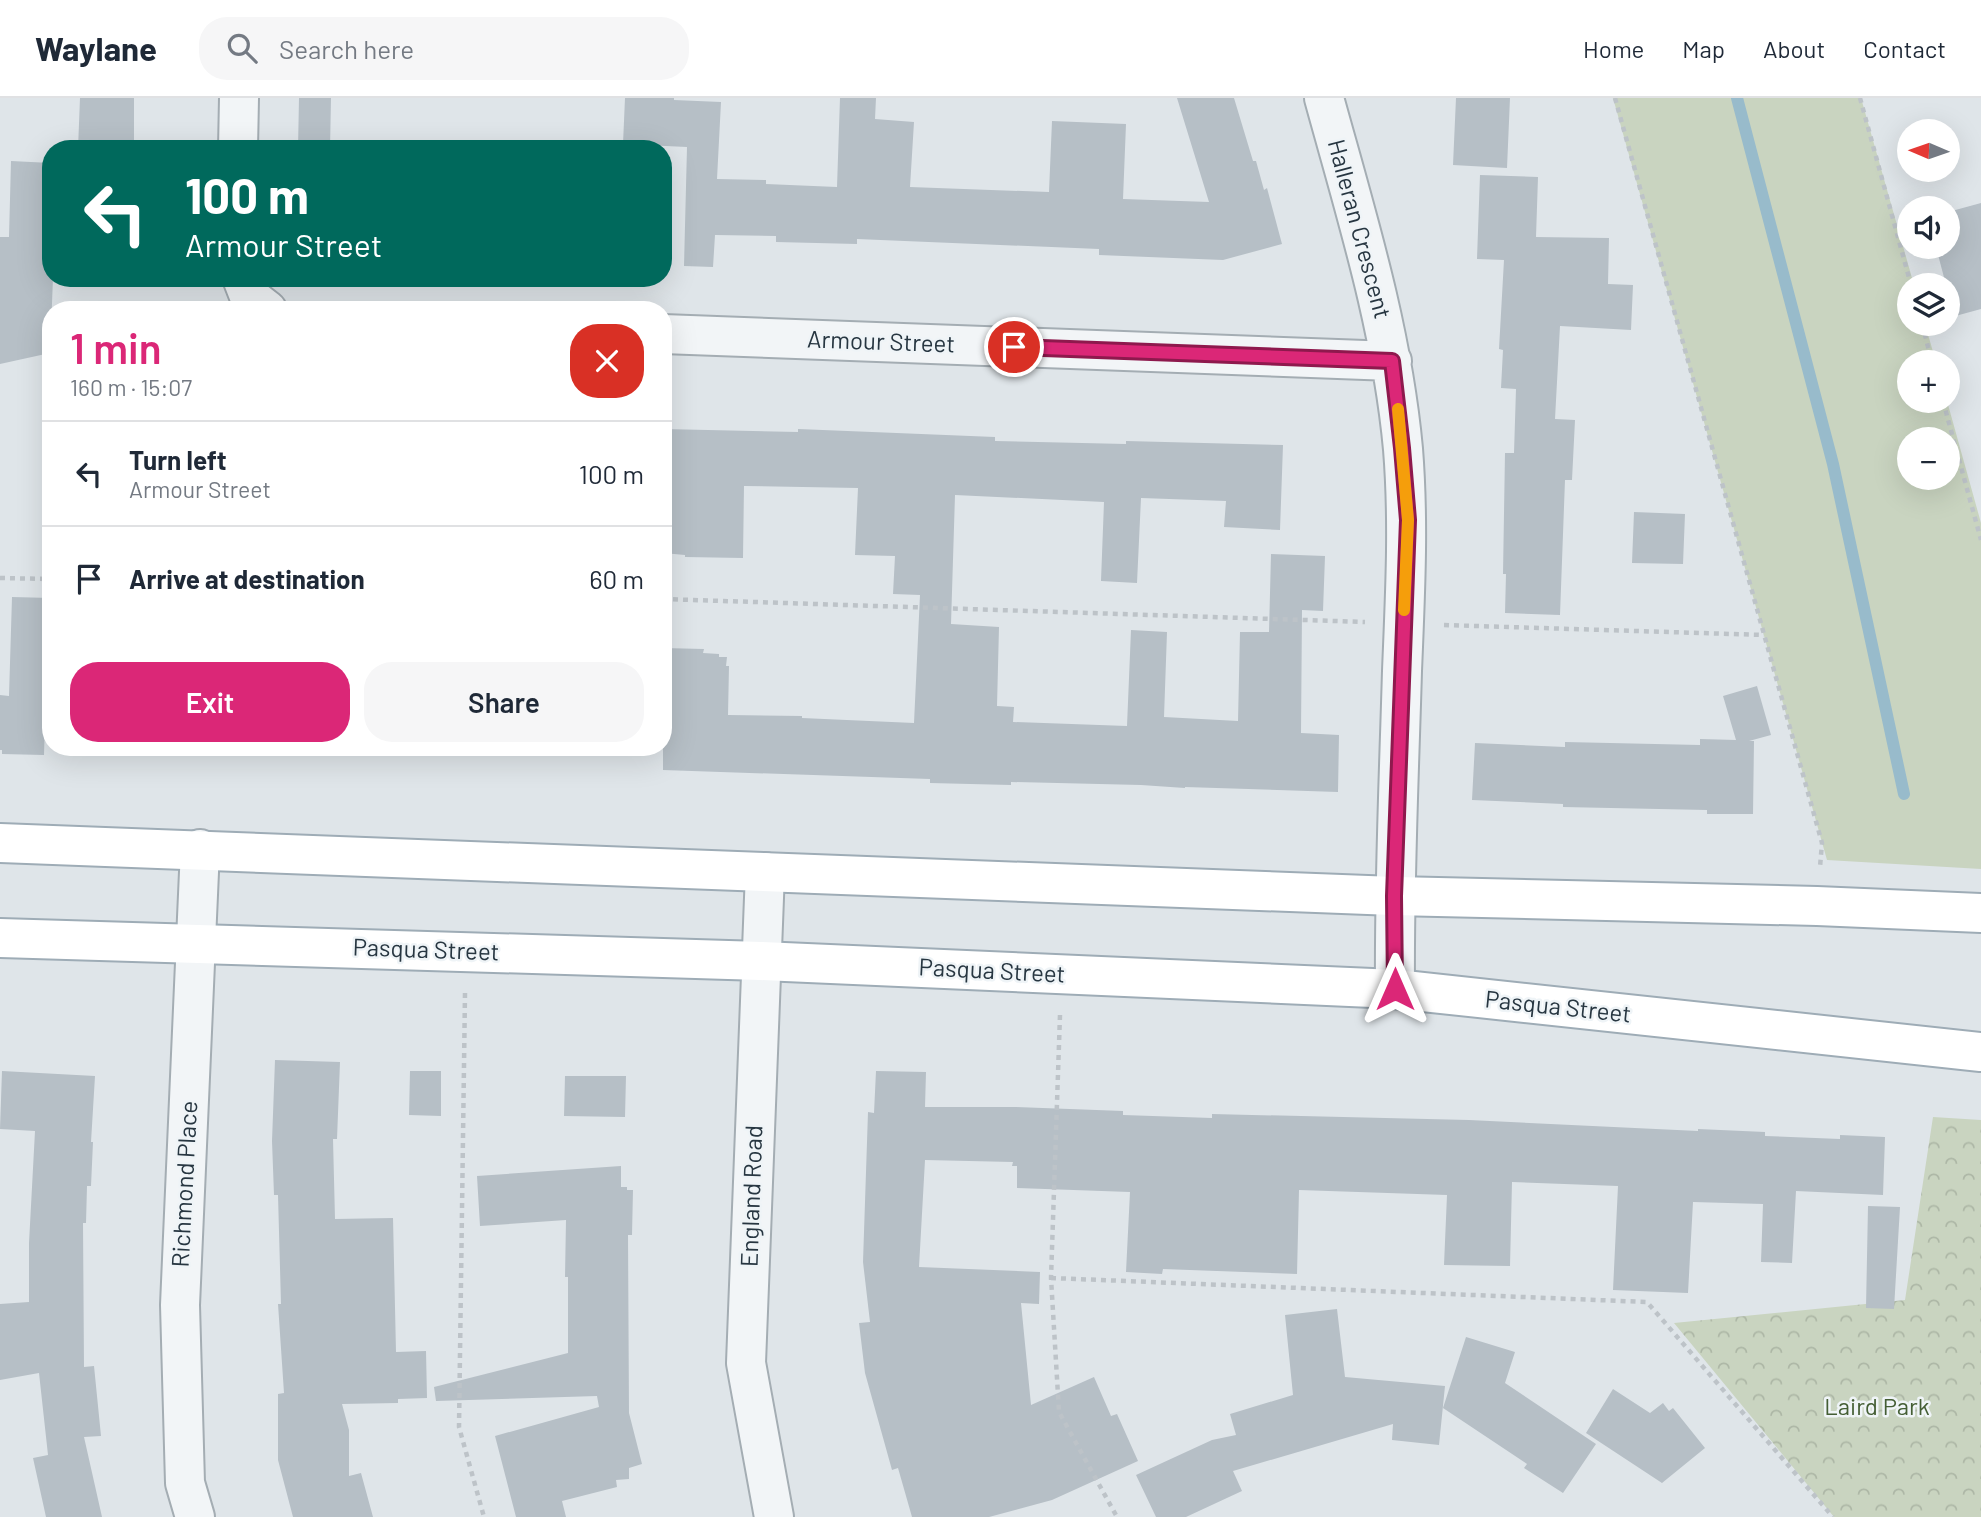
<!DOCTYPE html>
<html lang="en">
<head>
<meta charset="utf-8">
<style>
  :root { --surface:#fff; --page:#f6f6f7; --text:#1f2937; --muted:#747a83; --line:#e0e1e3; --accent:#db2777 }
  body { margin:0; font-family:Barlow,sans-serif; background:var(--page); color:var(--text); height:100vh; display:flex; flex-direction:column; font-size:26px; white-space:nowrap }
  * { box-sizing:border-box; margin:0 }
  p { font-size:23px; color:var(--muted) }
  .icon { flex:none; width:38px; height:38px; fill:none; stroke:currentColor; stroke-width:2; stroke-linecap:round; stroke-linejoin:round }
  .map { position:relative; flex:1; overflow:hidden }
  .details { position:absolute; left:42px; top:203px; width:630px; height:455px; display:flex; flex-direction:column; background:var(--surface); border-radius:28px; box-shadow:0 7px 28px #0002 }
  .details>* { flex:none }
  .banner { position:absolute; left:42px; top:42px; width:630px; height:147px; border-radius:28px; box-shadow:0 7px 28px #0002; background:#00695c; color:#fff; overflow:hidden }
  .needle { width:46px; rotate:272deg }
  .fabs { position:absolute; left:1897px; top:21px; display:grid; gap:14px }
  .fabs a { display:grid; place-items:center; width:63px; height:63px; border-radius:50%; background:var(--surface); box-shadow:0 7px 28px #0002; font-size:35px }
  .pin { position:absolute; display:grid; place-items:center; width:60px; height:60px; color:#fff; margin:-30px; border:4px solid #fff; border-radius:50%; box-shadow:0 2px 7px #0007 }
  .me { position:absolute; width:77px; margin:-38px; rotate:0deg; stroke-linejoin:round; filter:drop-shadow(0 0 5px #0008) }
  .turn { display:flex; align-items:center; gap:24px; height:147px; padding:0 28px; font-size:32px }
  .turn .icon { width:91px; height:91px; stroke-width:2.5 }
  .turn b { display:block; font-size:49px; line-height:60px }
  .round { display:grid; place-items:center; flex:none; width:74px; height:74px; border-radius:28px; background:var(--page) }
  .headline { display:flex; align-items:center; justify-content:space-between; height:119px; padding:0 28px }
  h1 { font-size:42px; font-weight:600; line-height:52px; color:var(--accent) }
  .button { display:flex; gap:14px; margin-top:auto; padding:14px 28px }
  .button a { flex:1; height:80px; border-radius:28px; background:var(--accent); color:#fff; font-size:28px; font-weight:600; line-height:80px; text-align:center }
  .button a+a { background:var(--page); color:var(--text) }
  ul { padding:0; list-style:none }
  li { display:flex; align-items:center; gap:21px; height:105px; padding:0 28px; border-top:2px solid var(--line) }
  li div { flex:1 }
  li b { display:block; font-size:26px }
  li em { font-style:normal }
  header { display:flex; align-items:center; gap:42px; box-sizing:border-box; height:98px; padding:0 35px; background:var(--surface); border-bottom:2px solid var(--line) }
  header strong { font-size:33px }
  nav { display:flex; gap:38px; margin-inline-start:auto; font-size:24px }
  .search { width:490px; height:63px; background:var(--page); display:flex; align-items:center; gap:18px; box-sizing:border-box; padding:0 24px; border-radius:28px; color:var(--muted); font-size:26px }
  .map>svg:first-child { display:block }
  .green { fill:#c9d4c0; fill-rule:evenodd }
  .park { fill:url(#park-crowns) }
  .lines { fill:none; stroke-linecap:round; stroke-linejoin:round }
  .stream { stroke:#98bbcb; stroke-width:12 }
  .building { fill:#b6bfc6 }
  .minor-casing { stroke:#a4adb3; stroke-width:42 }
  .major-casing { stroke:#9eacb6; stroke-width:42 }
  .path { stroke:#bdc3c8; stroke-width:4.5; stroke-dasharray:5 5; stroke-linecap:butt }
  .minor { stroke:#f2f5f7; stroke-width:38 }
  .major { stroke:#fff; stroke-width:38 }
  .route-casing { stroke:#8e194d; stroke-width:18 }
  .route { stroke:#db2777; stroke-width:12 }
  .slow { stroke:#f59e0b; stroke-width:12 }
  .labels { text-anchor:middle; stroke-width:5; stroke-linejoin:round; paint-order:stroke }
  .street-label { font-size:24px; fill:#273641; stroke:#eff4f7 }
  .park-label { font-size:24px; fill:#445e34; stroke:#eff4f7 }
</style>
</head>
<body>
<header>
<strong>Waylane</strong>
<div class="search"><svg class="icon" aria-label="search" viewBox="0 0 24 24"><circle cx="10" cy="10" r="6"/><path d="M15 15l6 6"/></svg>Search here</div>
<nav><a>Home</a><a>Map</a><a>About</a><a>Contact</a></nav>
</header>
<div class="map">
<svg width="1981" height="1419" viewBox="0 0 1981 1419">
  <defs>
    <pattern id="park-crowns" width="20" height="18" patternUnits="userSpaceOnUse" patternTransform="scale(1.75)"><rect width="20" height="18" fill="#c9d4c0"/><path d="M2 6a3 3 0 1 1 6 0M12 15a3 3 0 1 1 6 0" fill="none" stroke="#adb7a6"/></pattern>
  </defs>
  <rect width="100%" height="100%" fill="#dfe5e9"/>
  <path class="green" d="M 1613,0 L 1861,0 L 1914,187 L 1909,187 L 1909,226 L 1925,226 L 1936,264 L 1909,264 L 1909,303 L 1947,303 L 1981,425 L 1981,771 L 1827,762 ZM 1909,341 L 1948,341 L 1948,380 L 1909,380 Z"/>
  <path class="park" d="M 1933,1019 L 1981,1022 L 1981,1419 L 1834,1419 L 1674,1225 L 1905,1202 Z"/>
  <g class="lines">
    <path class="stream" d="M 1737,0 L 1833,366 L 1904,696"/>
  </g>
  <path class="building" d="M 80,0 L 134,0 L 134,51 L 78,51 Z
    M 299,0 L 331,0 L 330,51 L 298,51 Z
    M 625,0 L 674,0 L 674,2 L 721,4 L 717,81 L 766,82 L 766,86 L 837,89 L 840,0 L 876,0 L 875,21 L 914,24 L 910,89 L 1049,94 L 1052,23 L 1126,26 L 1123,101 L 1209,104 L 1177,0 L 1234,0 L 1253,63 L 1256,63 L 1264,92 L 1267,90 L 1282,146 L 1223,162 L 1099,157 L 1099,151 L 857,141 L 857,146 L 776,144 L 776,138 L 715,137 L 713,169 L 684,168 L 687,49 L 623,46 Z
    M 1456,0 L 1510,0 L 1507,70 L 1453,67 Z
    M 11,63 L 51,65 L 51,180 L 53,180 L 50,255 L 0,266 L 0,139 L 9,139 Z
    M 1480,77 L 1538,79 L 1536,139 L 1609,140 L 1608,186 L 1633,187 L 1631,232 L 1560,228 L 1555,321 L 1575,322 L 1572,382 L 1565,382 L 1560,517 L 1505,515 L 1506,476 L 1503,476 L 1505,355 L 1514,355 L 1516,291 L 1501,290 L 1503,252 L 1499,251 L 1504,162 L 1477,161 Z
    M 1981,105 L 1981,211 L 1948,220 L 1948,187 L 1946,187 L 1936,149 L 1948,149 L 1948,114 Z
    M 663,331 L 798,334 L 798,331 L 995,339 L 995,343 L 1126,346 L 1126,343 L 1283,347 L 1280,432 L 1224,429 L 1226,403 L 1141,400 L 1137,485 L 1101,483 L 1104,404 L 955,397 L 951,526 L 999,529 L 997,608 L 1014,609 L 1013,624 L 1127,628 L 1131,532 L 1167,534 L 1164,619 L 1238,623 L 1240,534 L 1269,534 L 1271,456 L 1325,458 L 1323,513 L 1302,512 L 1301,635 L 1339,637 L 1338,694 L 1185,689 L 1185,690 L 1141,687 L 1011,684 L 1011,687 L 930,685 L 930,681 L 663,672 L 663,550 L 704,551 L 703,555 L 719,556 L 719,559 L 727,559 L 726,568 L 729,568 L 728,617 L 802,618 L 802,620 L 914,625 L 920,497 L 893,496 L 895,458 L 855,457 L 858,390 L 744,388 L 743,460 L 685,459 L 685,457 L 663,455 Z
    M 1634,414 L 1685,416 L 1683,466 L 1632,465 Z
    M 12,499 L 51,500 L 51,554 L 47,553 L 44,657 L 2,656 L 2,652 L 0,652 L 0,597 L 9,598 Z
    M 1757,588 L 1771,637 L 1749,643 L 1754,643 L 1753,716 L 1707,716 L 1707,712 L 1563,709 L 1563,706 L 1472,702 L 1475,645 L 1565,649 L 1565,644 L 1700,647 L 1700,641 L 1736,642 L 1723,598 Z
    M 275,962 L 340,964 L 337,1041 L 333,1041 L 335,1121 L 393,1120 L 396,1254 L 426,1253 L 427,1300 L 398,1301 L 398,1305 L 342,1306 L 349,1332 L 349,1378 L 361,1375 L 373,1419 L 293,1419 L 278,1362 L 278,1296 L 284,1295 L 278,1206 L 281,1206 L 278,1097 L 274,1097 L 272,1043 Z
    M 2,973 L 95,978 L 91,1044 L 93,1044 L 91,1088 L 87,1088 L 86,1125 L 83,1125 L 84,1269 L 94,1268 L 101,1338 L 84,1339 L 102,1419 L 46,1419 L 33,1360 L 48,1357 L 39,1275 L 0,1282 L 0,1206 L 29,1204 L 29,1145 L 35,1033 L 0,1031 Z
    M 410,973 L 441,973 L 441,1018 L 409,1017 Z
    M 876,973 L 926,974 L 925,1009 L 1015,1009 L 1123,1013 L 1123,1017 L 1212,1020 L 1212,1016 L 1469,1022 L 1698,1033 L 1698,1031 L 1765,1034 L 1765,1038 L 1840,1041 L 1840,1037 L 1885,1039 L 1883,1097 L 1796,1093 L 1792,1165 L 1761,1164 L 1763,1106 L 1693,1104 L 1688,1195 L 1613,1192 L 1618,1088 L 1512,1084 L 1510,1168 L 1444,1167 L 1447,1097 L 1299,1092 L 1297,1176 L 1163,1171 L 1162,1176 L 1126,1174 L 1130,1094 L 1017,1090 L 1017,1068 L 1012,1068 L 1013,1064 L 925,1062 L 919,1169 L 1040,1174 L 1039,1206 L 1021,1205 L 1031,1307 L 1094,1279 L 1111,1318 L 1117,1316 L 1138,1363 L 1052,1402 L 989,1419 L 912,1419 L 898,1370 L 892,1372 L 865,1275 L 859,1225 L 870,1224 L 863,1164 L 868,1014 L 874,1015 Z
    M 565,978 L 626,978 L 625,1019 L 564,1018 Z
    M 621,1068 L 621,1089 L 627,1089 L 627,1092 L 633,1092 L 632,1137 L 628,1137 L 629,1315 L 642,1366 L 629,1370 L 629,1381 L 616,1382 L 617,1389 L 562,1403 L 566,1419 L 516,1419 L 495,1338 L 599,1309 L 597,1298 L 436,1303 L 434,1289 L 568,1255 L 568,1179 L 565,1179 L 566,1122 L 480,1128 L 477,1078 Z
    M 1868,1108 L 1900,1109 L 1894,1211 L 1866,1210 Z
    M 1337,1211 L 1345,1279 L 1445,1288 L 1439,1347 L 1392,1342 L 1393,1326 L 1233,1373 L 1242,1393 L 1186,1419 L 1156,1419 L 1136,1377 L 1212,1342 L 1236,1337 L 1230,1316 L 1293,1297 L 1285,1217 Z
    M 1466,1239 L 1515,1254 L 1505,1285 L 1596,1346 L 1563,1395 L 1524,1370 L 1527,1366 L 1443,1310 Z
    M 1613,1291 L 1650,1315 L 1663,1305 L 1669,1313 L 1673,1310 L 1705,1350 L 1662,1385 L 1586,1335 Z"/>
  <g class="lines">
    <g class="minor-casing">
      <path id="minor" d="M 1324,0 C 1356,116 1392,231 1403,351 C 1409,426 1405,498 1402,573 C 1399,679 1394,785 1395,891
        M 238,51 L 239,0
        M 242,180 L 249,198 L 267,212
        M 663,236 L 1392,263
        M 765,774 L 746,1265 L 774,1419
        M 195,1419 L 185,1385 L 180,1207 L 200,751"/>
    </g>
    <g class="major-casing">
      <path id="major" d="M 0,745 L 1394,798 L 1817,808 L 1981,815
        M 0,840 L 761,863 L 1395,891 L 1981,954"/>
    </g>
    <path class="path" d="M 1615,0 L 1822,745 L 1820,769
      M 1860,0 L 1911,187
      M 1922,226 L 1932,264
      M 1943,303 L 1981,442
      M 0,480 L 51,481
      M 663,501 L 1365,524
      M 1444,527 L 1764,537
      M 465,895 L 459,1329 L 484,1419
      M 1060,917 L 1051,1180 L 1059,1314 L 1117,1419
      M 1051,1180 L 1647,1204 L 1833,1419"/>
    <use href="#minor" class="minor"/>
    <use href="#major" class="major"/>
  </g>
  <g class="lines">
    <g class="route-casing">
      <path id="route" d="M 1014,249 L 1392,263 L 1402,350 L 1408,422 L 1394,798 L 1395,891"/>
    </g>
    <use href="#route" class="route"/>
    <path class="slow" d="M 1398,311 L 1408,422 L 1404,512"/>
  </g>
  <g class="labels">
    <g class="street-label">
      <text transform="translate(1359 131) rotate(75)" y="8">Halleran Crescent</text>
      <text transform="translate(881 244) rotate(2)" y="8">Armour Street</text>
      <text transform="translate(426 852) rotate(2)" y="8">Pasqua Street</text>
      <text transform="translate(992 873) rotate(3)" y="8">Pasqua Street</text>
      <text transform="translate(1558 909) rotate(6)" y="8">Pasqua Street</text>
      <text transform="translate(185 1086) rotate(-87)" y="8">Richmond Place</text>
      <text transform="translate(752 1098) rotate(-88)" y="8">England Road</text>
    </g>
    <g class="park-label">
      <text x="1877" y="1317">Laird Park</text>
    </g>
  </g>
</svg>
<div class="fabs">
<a><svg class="needle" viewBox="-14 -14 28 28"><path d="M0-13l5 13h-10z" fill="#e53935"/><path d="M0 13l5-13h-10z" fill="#747a83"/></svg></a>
<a><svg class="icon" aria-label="sound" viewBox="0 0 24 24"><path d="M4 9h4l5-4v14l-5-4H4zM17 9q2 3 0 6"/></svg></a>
<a><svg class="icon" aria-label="layers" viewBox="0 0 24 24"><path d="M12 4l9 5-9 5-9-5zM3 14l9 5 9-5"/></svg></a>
<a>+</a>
<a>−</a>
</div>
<div class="pin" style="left:1014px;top:249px;background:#d93025"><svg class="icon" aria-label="arrive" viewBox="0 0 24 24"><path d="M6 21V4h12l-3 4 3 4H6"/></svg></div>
<svg class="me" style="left:1395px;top:891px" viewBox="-20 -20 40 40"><path d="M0-17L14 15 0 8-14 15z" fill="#db2777" stroke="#fff" stroke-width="4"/></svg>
<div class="banner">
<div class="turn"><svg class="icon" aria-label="left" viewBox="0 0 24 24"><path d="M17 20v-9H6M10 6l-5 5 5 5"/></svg><div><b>100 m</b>Armour Street</div></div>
</div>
<section class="details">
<div class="headline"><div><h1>1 min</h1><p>160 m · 15:07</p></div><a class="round" style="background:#d93025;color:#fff"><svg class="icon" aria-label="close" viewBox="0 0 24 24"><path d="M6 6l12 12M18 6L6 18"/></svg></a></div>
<ul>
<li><svg class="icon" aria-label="left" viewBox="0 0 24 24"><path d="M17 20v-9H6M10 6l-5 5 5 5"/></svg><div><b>Turn left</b><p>Armour Street</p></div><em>100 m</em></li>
<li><svg class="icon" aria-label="arrive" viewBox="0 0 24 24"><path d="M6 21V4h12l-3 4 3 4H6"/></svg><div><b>Arrive at destination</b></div><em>60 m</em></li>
</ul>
<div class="button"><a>Exit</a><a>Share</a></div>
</section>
</div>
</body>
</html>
